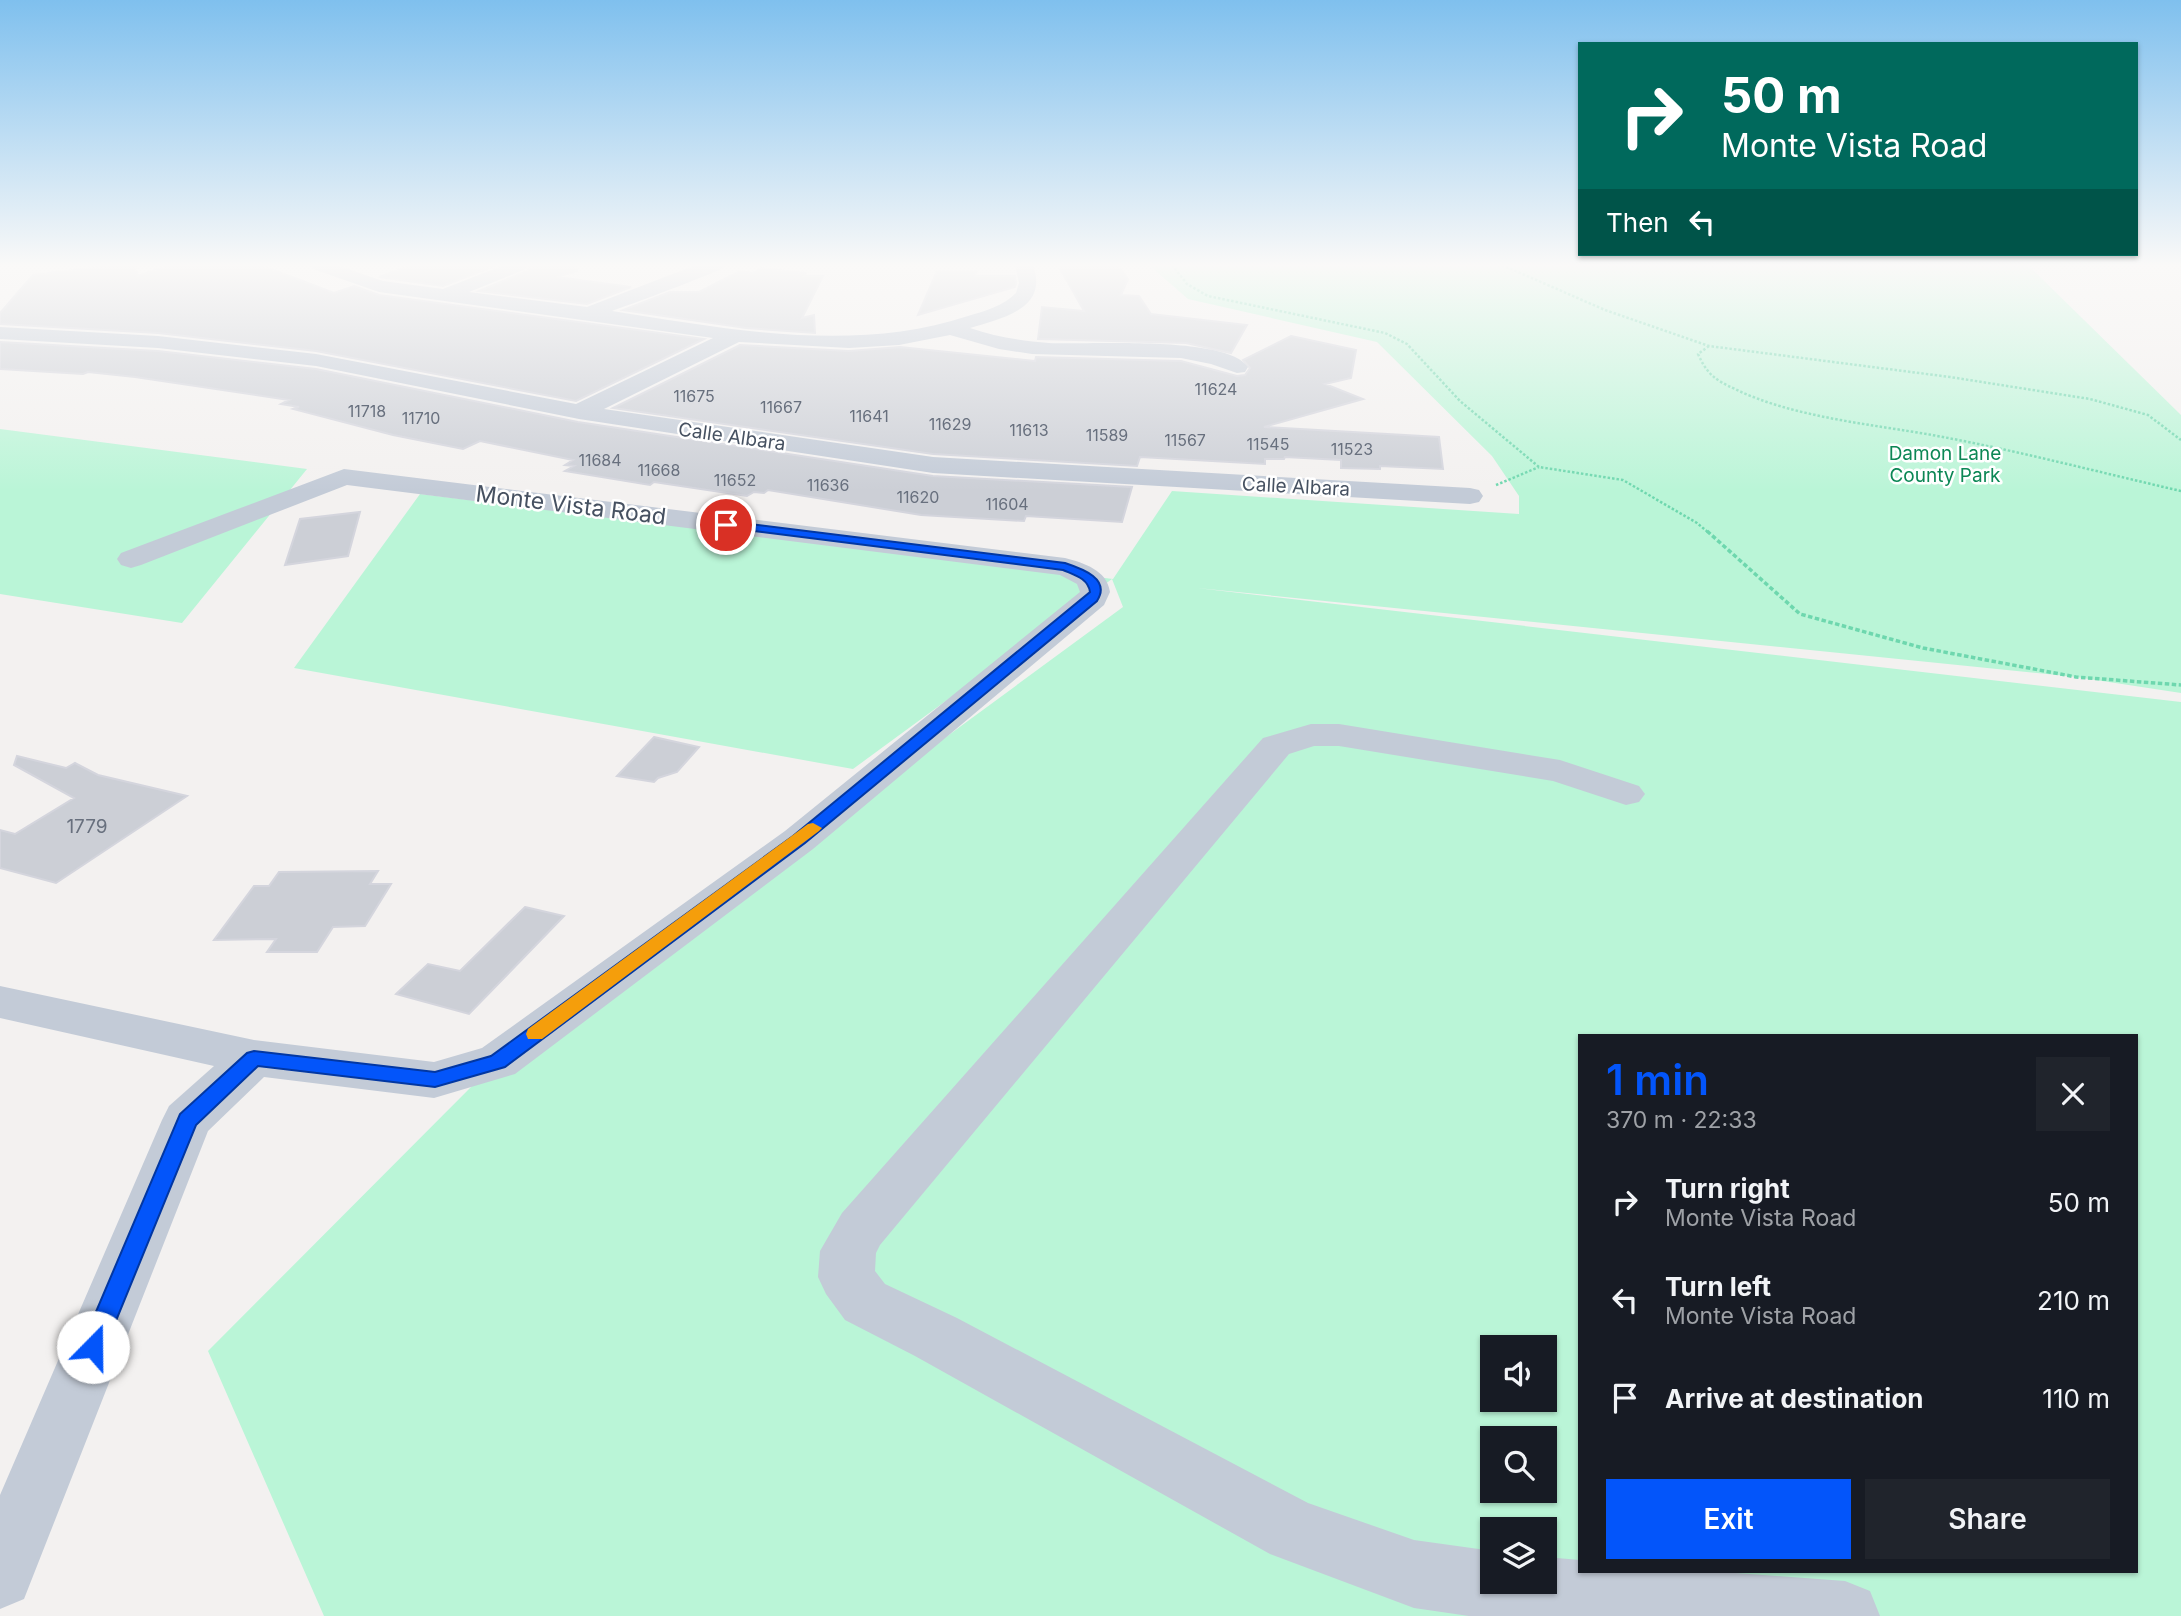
<!DOCTYPE html>
<html lang="en">
<head>
<meta charset="utf-8">
<style>
  :root { --surface:#171b24; --page:#20242c; --text:#f1f3f6; --muted:#9ea1a6; --accent:#0355fa }
  body { margin:0; font-family:Inter,sans-serif; background:var(--page); color:var(--text); height:100vh; display:flex; flex-direction:column; font-size:26px; white-space:nowrap }
  * { box-sizing:border-box; margin:0 }
  p { font-size:23px; color:var(--muted) }
  .icon { flex:none; width:38px; height:38px; fill:none; stroke:currentColor; stroke-width:2; stroke-linecap:round; stroke-linejoin:round }
  .map { position:relative; flex:1; overflow:hidden }
  .panel { position:absolute; left:1578px; top:1034px; width:560px; height:539px; display:flex; flex-direction:column; background:var(--surface); border-radius:0px; box-shadow:0 2px 5px #0004 }
  .panel>* { flex:none }
  .guide { position:absolute; left:1578px; top:42px; width:560px; height:214px; border-radius:0px; box-shadow:0 2px 5px #0004; background:#00695c; color:#fff; overflow:hidden }
  .fabs { position:absolute; left:1480px; top:1335px; display:grid; gap:14px }
  .fabs a { display:grid; place-items:center; width:77px; height:77px; border-radius:0px; background:var(--surface); box-shadow:0 2px 5px #0004; font-size:35px }
  .pin { position:absolute; display:grid; place-items:center; width:60px; height:60px; color:#fff; margin:-30px; border:4px solid #fff; border-radius:50%; box-shadow:0 2px 7px #0007 }
  .me { position:absolute; width:77px; margin:-38px; rotate:22deg; stroke-linejoin:round; filter:drop-shadow(0 0 5px #0008) }
  .turn { display:flex; align-items:center; gap:24px; height:147px; padding:0 28px; font-size:32px }
  .turn .icon { width:91px; height:91px; stroke-width:2.5 }
  .turn b { display:block; font-size:49px; line-height:60px }
  .then { display:flex; align-items:center; height:66px; padding:0 28px; background:#0003; gap:14px; font-size:26px }
  .round { display:grid; place-items:center; flex:none; width:74px; height:74px; border-radius:0px; background:var(--page) }
  .summary { display:flex; align-items:center; justify-content:space-between; height:119px; padding:0 28px }
  h1 { font-size:42px; font-weight:600; line-height:52px; color:var(--accent) }
  .action { display:flex; gap:14px; margin-top:auto; padding:14px 28px }
  .action a { flex:1; height:80px; border-radius:0px; background:var(--accent); color:#fff; font-size:28px; font-weight:600; line-height:80px; text-align:center }
  .action a+a { background:var(--page); color:var(--text) }
  ul { padding:0; list-style:none }
  li { display:flex; align-items:center; gap:21px; height:98px; padding:0 28px }
  li div { flex:1 }
  li b { display:block; font-size:26px }
  li em { font-style:normal }
  .map>svg:first-child { display:block }
  .green { fill:#baf5d7; fill-rule:evenodd }
  .building { fill:#cccfd6; stroke:#d4d5dd; stroke-width:2 }
  .lines { fill:none; stroke-linecap:round; stroke-linejoin:round }
  .path-far1 { stroke:#6ed7ae; stroke-width:2.5; stroke-dasharray:2.5 2; stroke-linecap:butt }
  .path { stroke:#6ed7ae; stroke-width:3.5; stroke-dasharray:4.5 2.5; stroke-linecap:butt }
  .minor { fill:#c3cbd7; fill-rule:evenodd }
  .route { fill:#0355fa; stroke:#0237a2; stroke-width:2 }
  .slow { fill:#f59e0b }
  .labels { text-anchor:middle; stroke-width:5; stroke-linejoin:round; paint-order:stroke }
  .far-number-label { font-size:16px; fill:#68707e }
  .far-street-label { font-size:19px; fill:#465161; stroke:#fff }
  .far-park-label { font-size:19px; fill:#0c8755; stroke:#fff }
  .number-label { font-size:19px; fill:#68707e }
  .street-label { font-size:23px; fill:#465161; stroke:#fff }
</style>
</head>
<body>
<div class="map">
<svg width="2181" height="1616" viewBox="0 0 2181 1616">
  <rect width="100%" height="100%" fill="#f3f1f0"/>
  <path class="green" d="M 1149,265 L 2028,265 L 2181,415 L 2181,693 L 2076,677 L 1197,588 L 2181,702 L 2181,1616 L 324,1616 L 208,1351 L 475,1083 L 1123,607 L 1112,579 L 853,769 L 294,668 L 420,494 L 1113,579 L 1172,491 L 1519,514 L 1519,496 L 1492,456 L 1377,342 L 1188,299 ZM 1580,1036 L 2137,1036 L 2137,1572 L 1580,1572 ZM 1493,1348 L 1545,1348 L 1545,1400 L 1493,1400 ZM 1493,1438 L 1545,1438 L 1545,1491 L 1493,1491 ZM 1493,1530 L 1545,1530 L 1545,1582 L 1493,1582 Z
    M 0,429 L 307,469 L 182,623 L 0,594 Z"/>
  <path class="building" d="M 114,265 L 134,265 L 138,276 L 169,265 L 261,265 L 334,293 L 354,286 L 379,295 L 704,339 L 576,401 L 316,351 L 158,333 L 0,324 L 0,313 L 33,275 Z
    M 411,265 L 497,265 L 443,286 L 379,277 Z
    M 532,265 L 576,265 L 577,271 L 557,277 L 631,287 L 587,304 L 479,291 L 527,271 Z
    M 1058,265 L 1118,265 L 1128,279 L 1121,295 L 1139,296 L 1151,314 L 1247,325 L 1231,353 L 1186,343 L 1038,339 L 1042,307 L 1084,311 Z
    M 761,268 L 806,273 L 804,276 L 823,276 L 802,318 L 814,315 L 815,333 L 746,328 L 623,310 L 670,292 L 699,292 L 740,271 L 753,273 Z
    M 937,271 L 977,271 L 975,276 L 1015,276 L 1016,283 L 1015,287 L 918,315 Z
    M 1291,336 L 1356,350 L 1351,378 L 1325,384 L 1363,399 L 1264,427 L 1439,437 L 1443,469 L 1380,466 L 1380,469 L 1341,468 L 1341,460 L 1285,457 L 1284,459 L 1265,459 L 1265,464 L 1140,457 L 1137,466 L 933,454 L 613,408 L 740,345 L 849,351 L 900,347 L 1035,361 L 1036,357 L 1181,361 L 1237,376 L 1245,375 L 1250,368 L 1243,360 Z
    M 0,342 L 158,351 L 316,369 L 578,422 L 933,476 L 1132,487 L 1122,522 L 1026,516 L 1024,521 L 921,515 L 768,490 L 764,493 L 754,492 L 747,496 L 654,482 L 650,485 L 565,471 L 574,466 L 565,465 L 573,460 L 480,441 L 463,449 L 393,435 L 293,409 L 299,407 L 281,404 L 289,400 L 135,377 L 88,372 L 83,374 L 0,369 Z
    M 360,512 L 348,556 L 285,565 L 300,519 Z
    M 654,737 L 699,747 L 677,772 L 658,778 L 654,782 L 617,776 Z
    M 17,756 L 66,768 L 75,763 L 98,775 L 187,796 L 56,883 L 0,868 L 0,830 L 15,834 L 74,798 L 14,765 Z
    M 378,871 L 370,884 L 391,884 L 365,926 L 333,927 L 317,952 L 267,952 L 276,939 L 214,940 L 254,886 L 269,886 L 279,872 Z
    M 525,907 L 564,916 L 469,1014 L 396,994 L 428,964 L 460,971 Z"/>
  <g class="lines">
    <path class="path-far1" d="M 1172,265 L 1187,284 L 1208,296 L 1385,333 L 1407,344 L 1460,401 L 1539,467 L 1623,480 L 1697,523 L 1709,533
      M 1502,265 L 1605,310 L 1709,346 L 1950,377 L 2090,399 L 2148,415 L 2181,440
      M 1709,346 L 1698,354 C 1707,374 1715,380 1735,389 C 1792,417 1870,424 1932,435 C 2015,450 2098,472 2181,491
      M 1496,485 L 1539,467"/>
    <path class="path" d="M 1707,531 L 1800,614 L 1923,648 L 2076,677 L 2181,685"/>
    <path class="minor" d="M 310,265 L 336,265 L 383,281 L 443,289 L 504,265 L 529,265 L 526,269 L 469,292 L 587,307 L 688,268 L 699,265 L 728,265 C 722,271 629,305 612,311 C 728,329 853,354 968,316 C 985,311 1003,306 1016,293 L 1019,283 L 1015,265 L 1033,265 C 1049,309 1002,318 970,328 C 996,337 1022,341 1049,343 C 1088,345 1226,335 1248,367 L 1245,372 L 1237,373 L 1211,364 L 1181,358 L 1032,354 L 999,349 L 950,335 L 899,345 L 849,348 L 739,342 L 604,409 L 933,457 L 1470,488 L 1479,490 L 1483,496 L 1479,502 L 1470,504 L 933,473 L 579,419 L 316,366 L 158,348 L 0,339 L 0,327 L 158,336 L 316,354 L 576,404 L 713,338 L 379,292 L 313,269 Z
      M 344,469 L 1065,558 C 1084,563 1107,570 1110,592 L 1104,605 L 813,849 L 515,1074 L 434,1098 L 264,1077 L 208,1131 L 24,1599 L 0,1609 L 0,1495 L 162,1120 L 169,1106 L 214,1066 L 0,1018 L 0,986 L 254,1040 L 434,1062 L 482,1048 L 785,831 L 1080,592 L 1077,584 L 1060,575 L 347,485 L 141,565 L 131,568 L 121,565 L 117,559 L 121,553 Z
      M 1311,724 L 1339,724 L 1560,760 L 1639,786 L 1645,794 L 1639,802 L 1626,805 L 1553,781 L 1339,746 L 1314,746 L 1289,754 L 880,1245 L 876,1253 L 875,1271 L 885,1284 L 957,1318 L 1308,1503 L 1414,1540 L 1493,1551 L 1493,1582 L 1545,1582 L 1545,1557 L 1580,1560 L 1580,1572 L 1722,1572 L 1845,1581 L 1870,1591 L 1880,1616 L 1469,1616 L 1414,1608 L 1270,1554 L 915,1356 L 845,1320 L 826,1294 L 818,1277 L 820,1251 L 842,1213 L 1263,738 Z"/>
  </g>
  <linearGradient id="sky" x2="0" y2="1"><stop stop-color="#7fc0ee"/><stop offset="0.54" stop-color="#faf9f8"/><stop offset="1" stop-color="#faf9f8" stop-opacity="0"/></linearGradient>
  <rect width="2181" height="491" fill="url(#sky)"/>
  <path class="route" d="M 726,521 L 1065,563 C 1083,569 1111,579 1097,601 L 805,843 L 505,1067 L 435,1087 L 258,1066 L 196,1125 L 102,1355 L 93,1358 L 85,1355 L 81,1347 L 180,1114 L 247,1053 L 254,1051 L 435,1072 L 491,1056 L 793,836 L 1090,592 C 1088,578 1074,575 1063,570 L 722,527 L 722,522 Z"/>
  <path class="slow" d="M 813,823 L 822,828 L 819,831 L 542,1039 L 528,1039 L 526,1034 L 528,1029 L 808,824 Z"/>
  <g class="labels">
    <g class="far-number-label">
      <text x="1216" y="395">11624</text>
      <text x="694" y="402">11675</text>
      <text x="781" y="413">11667</text>
      <text x="367" y="417">11718</text>
      <text x="869" y="422">11641</text>
      <text x="421" y="424">11710</text>
      <text x="950" y="430">11629</text>
      <text x="1029" y="436">11613</text>
      <text x="1107" y="441">11589</text>
      <text x="1185" y="446">11567</text>
      <text x="1268" y="450">11545</text>
      <text x="1352" y="455">11523</text>
      <text x="600" y="466">11684</text>
      <text x="659" y="476">11668</text>
      <text x="735" y="486">11652</text>
      <text x="828" y="491">11636</text>
      <text x="918" y="503">11620</text>
      <text x="1007" y="510">11604</text>
    </g>
    <g class="far-street-label">
      <text transform="translate(732 436) rotate(8)" y="7">Calle Albara</text>
      <text transform="translate(1296 486) rotate(3)" y="7">Calle Albara</text>
    </g>
    <g class="far-park-label">
      <text x="1945" y="460">Damon Lane<tspan x="1945" dy="22">County Park</tspan></text>
    </g>
    <g class="number-label">
      <text x="87" y="833">1779</text>
    </g>
    <g class="street-label">
      <text transform="translate(571 505) rotate(7)" y="8">Monte Vista Road</text>
    </g>
  </g>
</svg>
<div class="fabs">
<a><svg class="icon" aria-label="sound" viewBox="0 0 24 24"><path d="M4 9h4l5-4v14l-5-4H4zM17 9q2 3 0 6"/></svg></a>
<a><svg class="icon" aria-label="search" viewBox="0 0 24 24"><circle cx="10" cy="10" r="6"/><path d="M15 15l6 6"/></svg></a>
<a><svg class="icon" aria-label="layers" viewBox="0 0 24 24"><path d="M12 4l9 5-9 5-9-5zM3 14l9 5 9-5"/></svg></a>
</div>
<div class="pin" style="left:726px;top:525px;background:#d93025"><svg class="icon" aria-label="arrive" viewBox="0 0 24 24"><path d="M6 21V4h12l-3 4 3 4H6"/></svg></div>
<svg class="me" style="left:93px;top:1347px" viewBox="-20 -20 40 40"><circle r="19" fill="#fff"/><path d="M0-13L10 11 0 6-10 11z" fill="#0355fa"/></svg>
<div class="guide">
<div class="turn"><svg class="icon" aria-label="right" viewBox="0 0 24 24"><path d="M7 20v-9h11M14 6l5 5-5 5"/></svg><div><b>50 m</b>Monte Vista Road</div></div>
<div class="then">Then<svg class="icon" aria-label="left" viewBox="0 0 24 24"><path d="M17 20v-9H6M10 6l-5 5 5 5"/></svg></div>
</div>
<section class="panel">
<div class="summary"><div><h1>1 min</h1><p>370 m · 22:33</p></div><a class="round"><svg class="icon" aria-label="close" viewBox="0 0 24 24"><path d="M6 6l12 12M18 6L6 18"/></svg></a></div>
<ul>
<li><svg class="icon" aria-label="right" viewBox="0 0 24 24"><path d="M7 20v-9h11M14 6l5 5-5 5"/></svg><div><b>Turn right</b><p>Monte Vista Road</p></div><em>50 m</em></li>
<li><svg class="icon" aria-label="left" viewBox="0 0 24 24"><path d="M17 20v-9H6M10 6l-5 5 5 5"/></svg><div><b>Turn left</b><p>Monte Vista Road</p></div><em>210 m</em></li>
<li><svg class="icon" aria-label="arrive" viewBox="0 0 24 24"><path d="M6 21V4h12l-3 4 3 4H6"/></svg><div><b>Arrive at destination</b></div><em>110 m</em></li>
</ul>
<div class="action"><a>Exit</a><a>Share</a></div>
</section>
</div>
</body>
</html>
